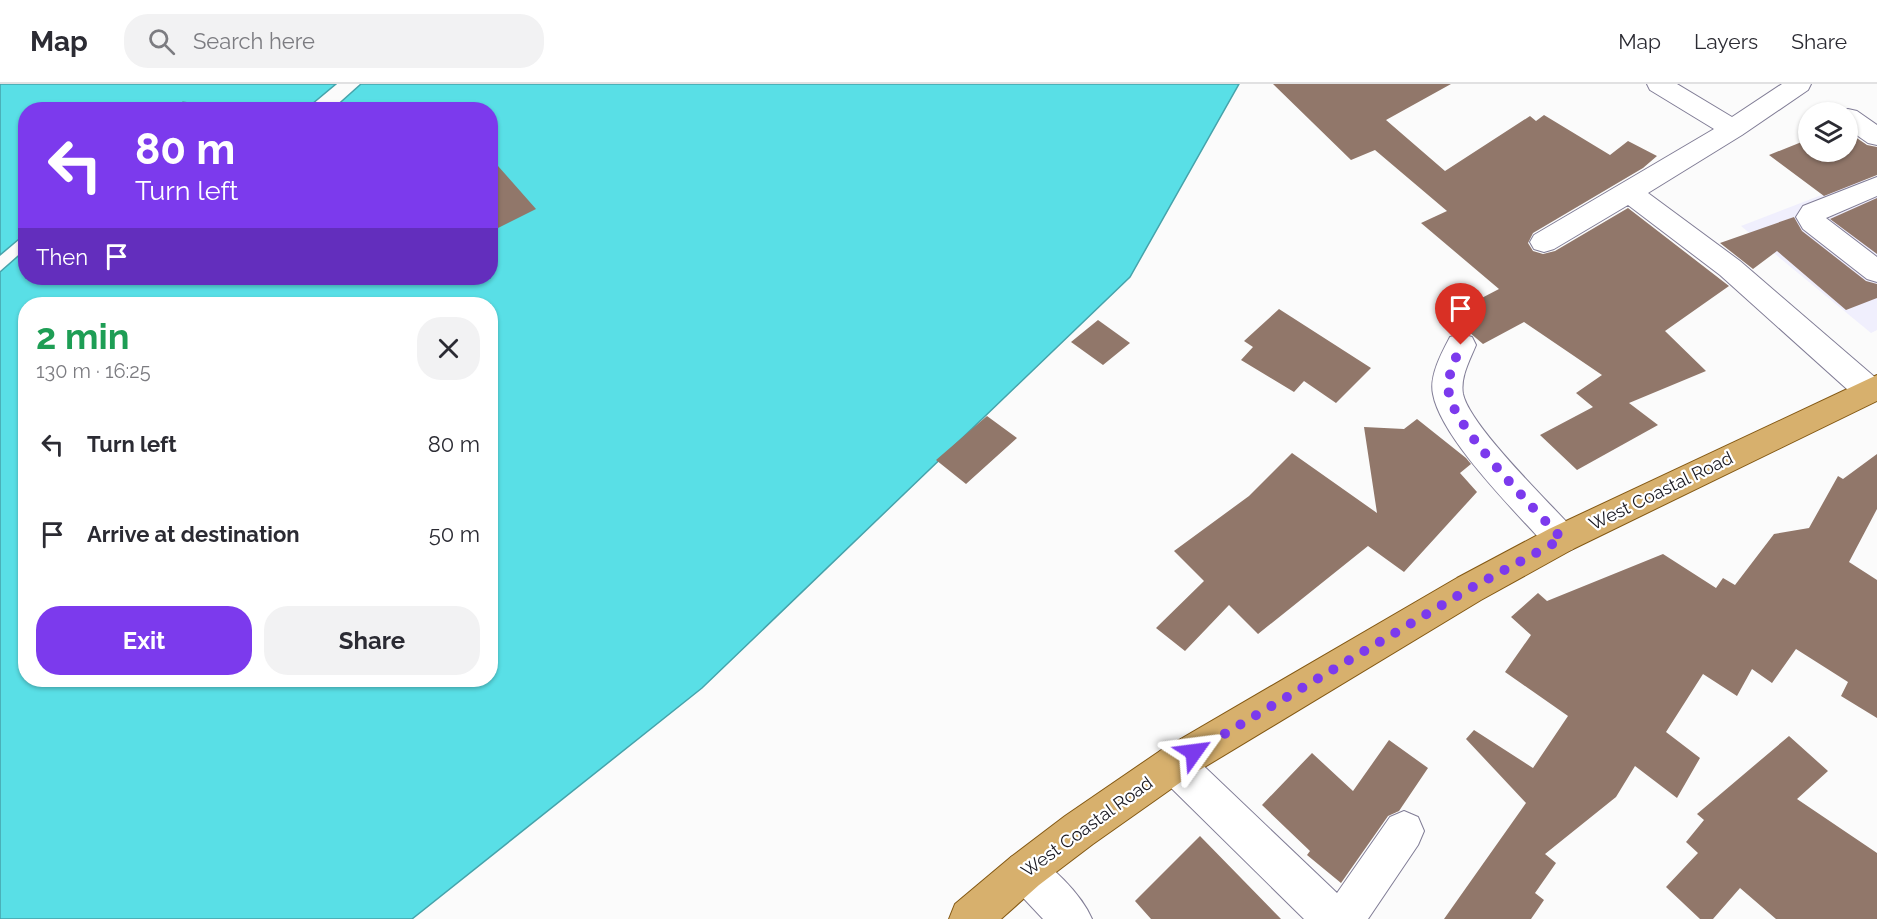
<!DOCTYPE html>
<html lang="en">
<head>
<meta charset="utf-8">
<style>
  :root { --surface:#fff; --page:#f2f2f3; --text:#2b2b33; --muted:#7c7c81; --line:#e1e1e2; --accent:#7c3aed }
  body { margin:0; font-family:Raleway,sans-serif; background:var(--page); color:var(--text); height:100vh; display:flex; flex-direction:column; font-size:22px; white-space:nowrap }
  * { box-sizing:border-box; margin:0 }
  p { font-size:20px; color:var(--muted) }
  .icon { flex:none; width:33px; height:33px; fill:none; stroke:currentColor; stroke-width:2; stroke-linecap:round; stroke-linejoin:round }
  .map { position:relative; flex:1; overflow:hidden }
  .side { position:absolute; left:18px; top:213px; width:480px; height:390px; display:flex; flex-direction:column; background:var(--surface); border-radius:24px; box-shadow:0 2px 4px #0004 }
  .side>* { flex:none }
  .banner { position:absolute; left:18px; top:18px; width:480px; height:183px; border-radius:24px; box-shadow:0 2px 4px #0004; background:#7c3aed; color:#fff; overflow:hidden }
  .buttons { position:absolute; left:1798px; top:18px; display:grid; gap:12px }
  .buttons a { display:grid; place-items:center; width:60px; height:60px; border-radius:50%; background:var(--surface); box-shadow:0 2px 4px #0004; font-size:30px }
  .pin { position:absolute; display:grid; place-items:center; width:51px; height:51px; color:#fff; margin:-62px -26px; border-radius:50% 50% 50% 0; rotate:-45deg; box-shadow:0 0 6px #0007 }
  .pin .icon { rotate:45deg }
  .me { position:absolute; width:66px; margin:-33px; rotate:59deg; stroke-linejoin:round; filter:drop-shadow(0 0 4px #0008) }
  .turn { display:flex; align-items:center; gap:21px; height:126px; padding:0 18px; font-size:27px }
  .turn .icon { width:78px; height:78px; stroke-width:2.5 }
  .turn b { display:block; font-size:42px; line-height:51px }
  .then { display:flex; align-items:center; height:57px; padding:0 18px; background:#0003; gap:12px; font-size:22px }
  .round { display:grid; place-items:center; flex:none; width:63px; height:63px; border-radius:24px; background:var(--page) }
  .summary { display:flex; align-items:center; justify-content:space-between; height:102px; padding:0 18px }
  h1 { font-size:36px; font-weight:700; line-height:45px; color:#1e9e55 }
  .button { display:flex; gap:12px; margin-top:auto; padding:12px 18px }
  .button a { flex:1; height:69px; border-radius:24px; background:var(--accent); color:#fff; font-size:24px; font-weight:700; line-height:69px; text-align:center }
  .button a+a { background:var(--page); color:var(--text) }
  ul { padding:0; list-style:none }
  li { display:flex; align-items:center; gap:18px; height:90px; padding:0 18px }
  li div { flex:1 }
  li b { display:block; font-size:22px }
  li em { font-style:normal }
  header { display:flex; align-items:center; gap:36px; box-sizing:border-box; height:84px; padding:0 30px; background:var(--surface); border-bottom:2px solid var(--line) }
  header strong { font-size:28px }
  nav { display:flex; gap:33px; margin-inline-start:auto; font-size:21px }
  .search { width:420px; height:54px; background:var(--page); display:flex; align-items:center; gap:15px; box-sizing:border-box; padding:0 21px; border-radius:24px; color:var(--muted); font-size:22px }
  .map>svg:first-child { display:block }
  .built { fill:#f0effd }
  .water { fill:#59dfe6; stroke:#46a3ab; stroke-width:1.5; fill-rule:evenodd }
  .building { fill:#91776a }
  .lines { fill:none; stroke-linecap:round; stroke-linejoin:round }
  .minor-casing { stroke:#817d96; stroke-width:2 }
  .major-casing { stroke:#835813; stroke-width:2 }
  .minor { fill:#fff; fill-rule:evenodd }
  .major { fill:#d7b06d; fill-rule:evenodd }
  .route { stroke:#7c3aed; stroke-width:10; stroke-dasharray:0 18 }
  .labels { text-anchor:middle; stroke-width:4.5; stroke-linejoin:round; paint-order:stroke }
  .street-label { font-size:18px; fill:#181720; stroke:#fff }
</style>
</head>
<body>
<header>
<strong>Map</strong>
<div class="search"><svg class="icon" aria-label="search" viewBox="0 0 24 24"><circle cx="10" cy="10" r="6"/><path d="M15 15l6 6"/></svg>Search here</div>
<nav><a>Map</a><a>Layers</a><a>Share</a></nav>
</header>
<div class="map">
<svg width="1877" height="835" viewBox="0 0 1877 835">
  <rect width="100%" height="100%" fill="#fbfbfb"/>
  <path class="built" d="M 1863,95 L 1877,105 L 1877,246 L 1871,249 L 1741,142 Z"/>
  <path class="water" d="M 0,0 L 336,0 L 306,25 L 222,25 L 183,18 L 174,26 L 26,26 L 25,150 L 0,171 Z
    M 361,0 L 1239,0 L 1130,193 L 702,604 L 412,835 L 0,835 L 0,188 L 25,166 L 26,194 L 490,194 L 490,26 L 333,25 ZM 26,220 L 490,220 L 490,596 L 26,596 Z"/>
  <path class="building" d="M 1273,0 L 1451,0 L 1386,36 L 1445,87 L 1530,32 L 1536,37 L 1544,31 L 1610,71 L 1628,57 L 1657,72 L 1643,84 L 1533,149 L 1528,159 L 1533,167 L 1543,170 L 1555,167 L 1628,124 L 1729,202 L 1665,247 L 1706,287 L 1629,319 L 1658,341 L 1577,386 L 1540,351 L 1593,323 L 1576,309 L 1602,291 L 1524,238 L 1483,260 L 1449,231 L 1499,205 L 1421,139 L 1447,127 L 1375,66 L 1351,76 Z
    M 1848,48 L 1867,61 L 1877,63 L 1877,91 L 1824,112 L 1769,71 L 1809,55 L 1809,68 L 1848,68 Z
    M 490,73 L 536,125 L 490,148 Z
    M 1877,114 L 1877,170 L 1830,135 Z
    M 1794,133 L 1802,147 L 1866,197 L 1877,200 L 1877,214 L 1846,226 L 1777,167 L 1753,185 L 1720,159 Z
    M 1279,225 L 1371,284 L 1336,319 L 1304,297 L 1294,308 L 1241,276 L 1253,263 L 1244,257 Z
    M 1098,236 L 1130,259 L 1103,281 L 1071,258 Z
    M 987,332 L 1017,354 L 966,400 L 936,376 Z
    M 1417,335 L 1466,374 L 1471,380 L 1460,389 L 1477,408 L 1404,488 L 1368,462 L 1258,550 L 1229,521 L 1185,567 L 1156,544 L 1204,497 L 1174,467 L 1249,412 L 1292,369 L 1377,429 L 1364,343 L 1404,345 Z
    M 1877,370 L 1877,425 L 1849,478 L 1877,496 L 1877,634 L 1841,612 L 1848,598 L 1796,565 L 1772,599 L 1752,585 L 1737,612 L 1703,590 L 1666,648 L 1700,674 L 1677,714 L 1635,682 L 1616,713 L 1545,770 L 1556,779 L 1535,809 L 1544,816 L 1531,835 L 1444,835 L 1526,719 L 1466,655 L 1474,646 L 1533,684 L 1568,632 L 1505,588 L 1531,551 L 1511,533 L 1538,509 L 1547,517 L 1663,470 L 1716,504 L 1723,494 L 1735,501 L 1774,450 L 1809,444 L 1838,392 L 1843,395 Z
    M 1789,652 L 1828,687 L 1797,715 L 1877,769 L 1877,835 L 1776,835 L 1740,804 L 1713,835 L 1700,835 L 1666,803 L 1698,769 L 1686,758 L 1704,736 L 1697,730 Z
    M 1389,656 L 1428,684 L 1399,727 L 1388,732 L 1341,799 L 1307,771 L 1310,767 L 1262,721 L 1312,669 L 1353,707 Z
    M 1200,752 L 1281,835 L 1151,835 L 1135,817 Z"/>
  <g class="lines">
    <g class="minor-casing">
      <path id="minor" d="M 1647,0 L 1677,0 L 1732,33 L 1782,0 L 1811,0 L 1808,6 L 1742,51 L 1648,109 L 1740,177 L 1877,295 L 1877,316 L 1869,318 L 1858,315 L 1720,191 L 1628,121 L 1554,165 L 1544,168 L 1534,165 L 1530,158 L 1534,151 L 1714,45 L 1650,6 Z
        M 1848,25 L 1857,27 L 1877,41 L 1877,61 L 1868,59 L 1848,45 L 1848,28 L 1838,28 Z
        M 1877,93 L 1877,112 L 1826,134 L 1877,173 L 1877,198 L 1867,195 L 1803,145 L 1796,133 L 1803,122 Z
        M 1461,250 L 1472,253 L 1476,261 C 1470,276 1460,293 1463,310 C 1470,342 1548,417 1573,445 L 1578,455 L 1573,465 L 1561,470 L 1549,465 C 1518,430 1441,355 1433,310 C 1429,292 1442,268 1450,253 Z
        M 1174,661 L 1188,667 L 1337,809 L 1390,733 L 1404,727 L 1418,733 L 1424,747 L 1418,761 L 1368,835 L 1304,835 L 1160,693 L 1155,680 L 1160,667 Z
        M 1025,767 C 1049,777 1082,811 1092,835 L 1043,835 L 1011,801 L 1005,787 L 1011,773 Z"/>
    </g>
    <g class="major-casing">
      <path id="major" d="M 1877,291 L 1877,317 L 1573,465 L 1481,516 L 1188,693 L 1093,760 L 1039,801 L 1001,835 L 949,835 L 955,820 L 1011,773 L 1065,732 L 1160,667 L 1457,494 L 1549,445 Z"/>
    </g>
    <use href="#minor" class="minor"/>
    <use href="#major" class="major"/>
  </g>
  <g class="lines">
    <path class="route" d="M 1194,668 L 1469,505 L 1562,455 C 1535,425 1455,345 1449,310 C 1446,293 1455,277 1461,261"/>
  </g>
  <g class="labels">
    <g class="street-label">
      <text transform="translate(1661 407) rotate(-26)" y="6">West Coastal Road</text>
      <text transform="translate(1087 743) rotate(-36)" y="6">West Coastal Road</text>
    </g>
  </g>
</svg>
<div class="buttons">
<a><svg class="icon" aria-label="layers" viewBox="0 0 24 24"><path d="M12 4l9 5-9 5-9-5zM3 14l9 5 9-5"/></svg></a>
</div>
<div class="pin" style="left:1461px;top:261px;background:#d93025"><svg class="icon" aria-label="arrive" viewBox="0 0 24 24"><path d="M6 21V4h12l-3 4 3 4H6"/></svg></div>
<svg class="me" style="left:1194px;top:668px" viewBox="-20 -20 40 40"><path d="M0-17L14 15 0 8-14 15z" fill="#7c3aed" stroke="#fff" stroke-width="4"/></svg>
<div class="banner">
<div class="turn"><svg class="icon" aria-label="left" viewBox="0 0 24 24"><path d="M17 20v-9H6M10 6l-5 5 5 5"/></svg><div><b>80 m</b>Turn left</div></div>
<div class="then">Then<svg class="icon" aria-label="arrive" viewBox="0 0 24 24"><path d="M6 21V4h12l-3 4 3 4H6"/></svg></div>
</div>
<section class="side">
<div class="summary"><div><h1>2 min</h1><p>130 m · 16:25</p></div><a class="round"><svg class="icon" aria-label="close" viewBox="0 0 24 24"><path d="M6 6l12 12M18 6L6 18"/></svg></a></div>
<ul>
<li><svg class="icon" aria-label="left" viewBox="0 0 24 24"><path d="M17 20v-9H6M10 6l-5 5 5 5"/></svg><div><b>Turn left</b></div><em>80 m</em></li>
<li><svg class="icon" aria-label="arrive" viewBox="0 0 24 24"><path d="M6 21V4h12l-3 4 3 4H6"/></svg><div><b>Arrive at destination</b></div><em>50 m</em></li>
</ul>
<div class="button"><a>Exit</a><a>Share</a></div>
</section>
</div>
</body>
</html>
